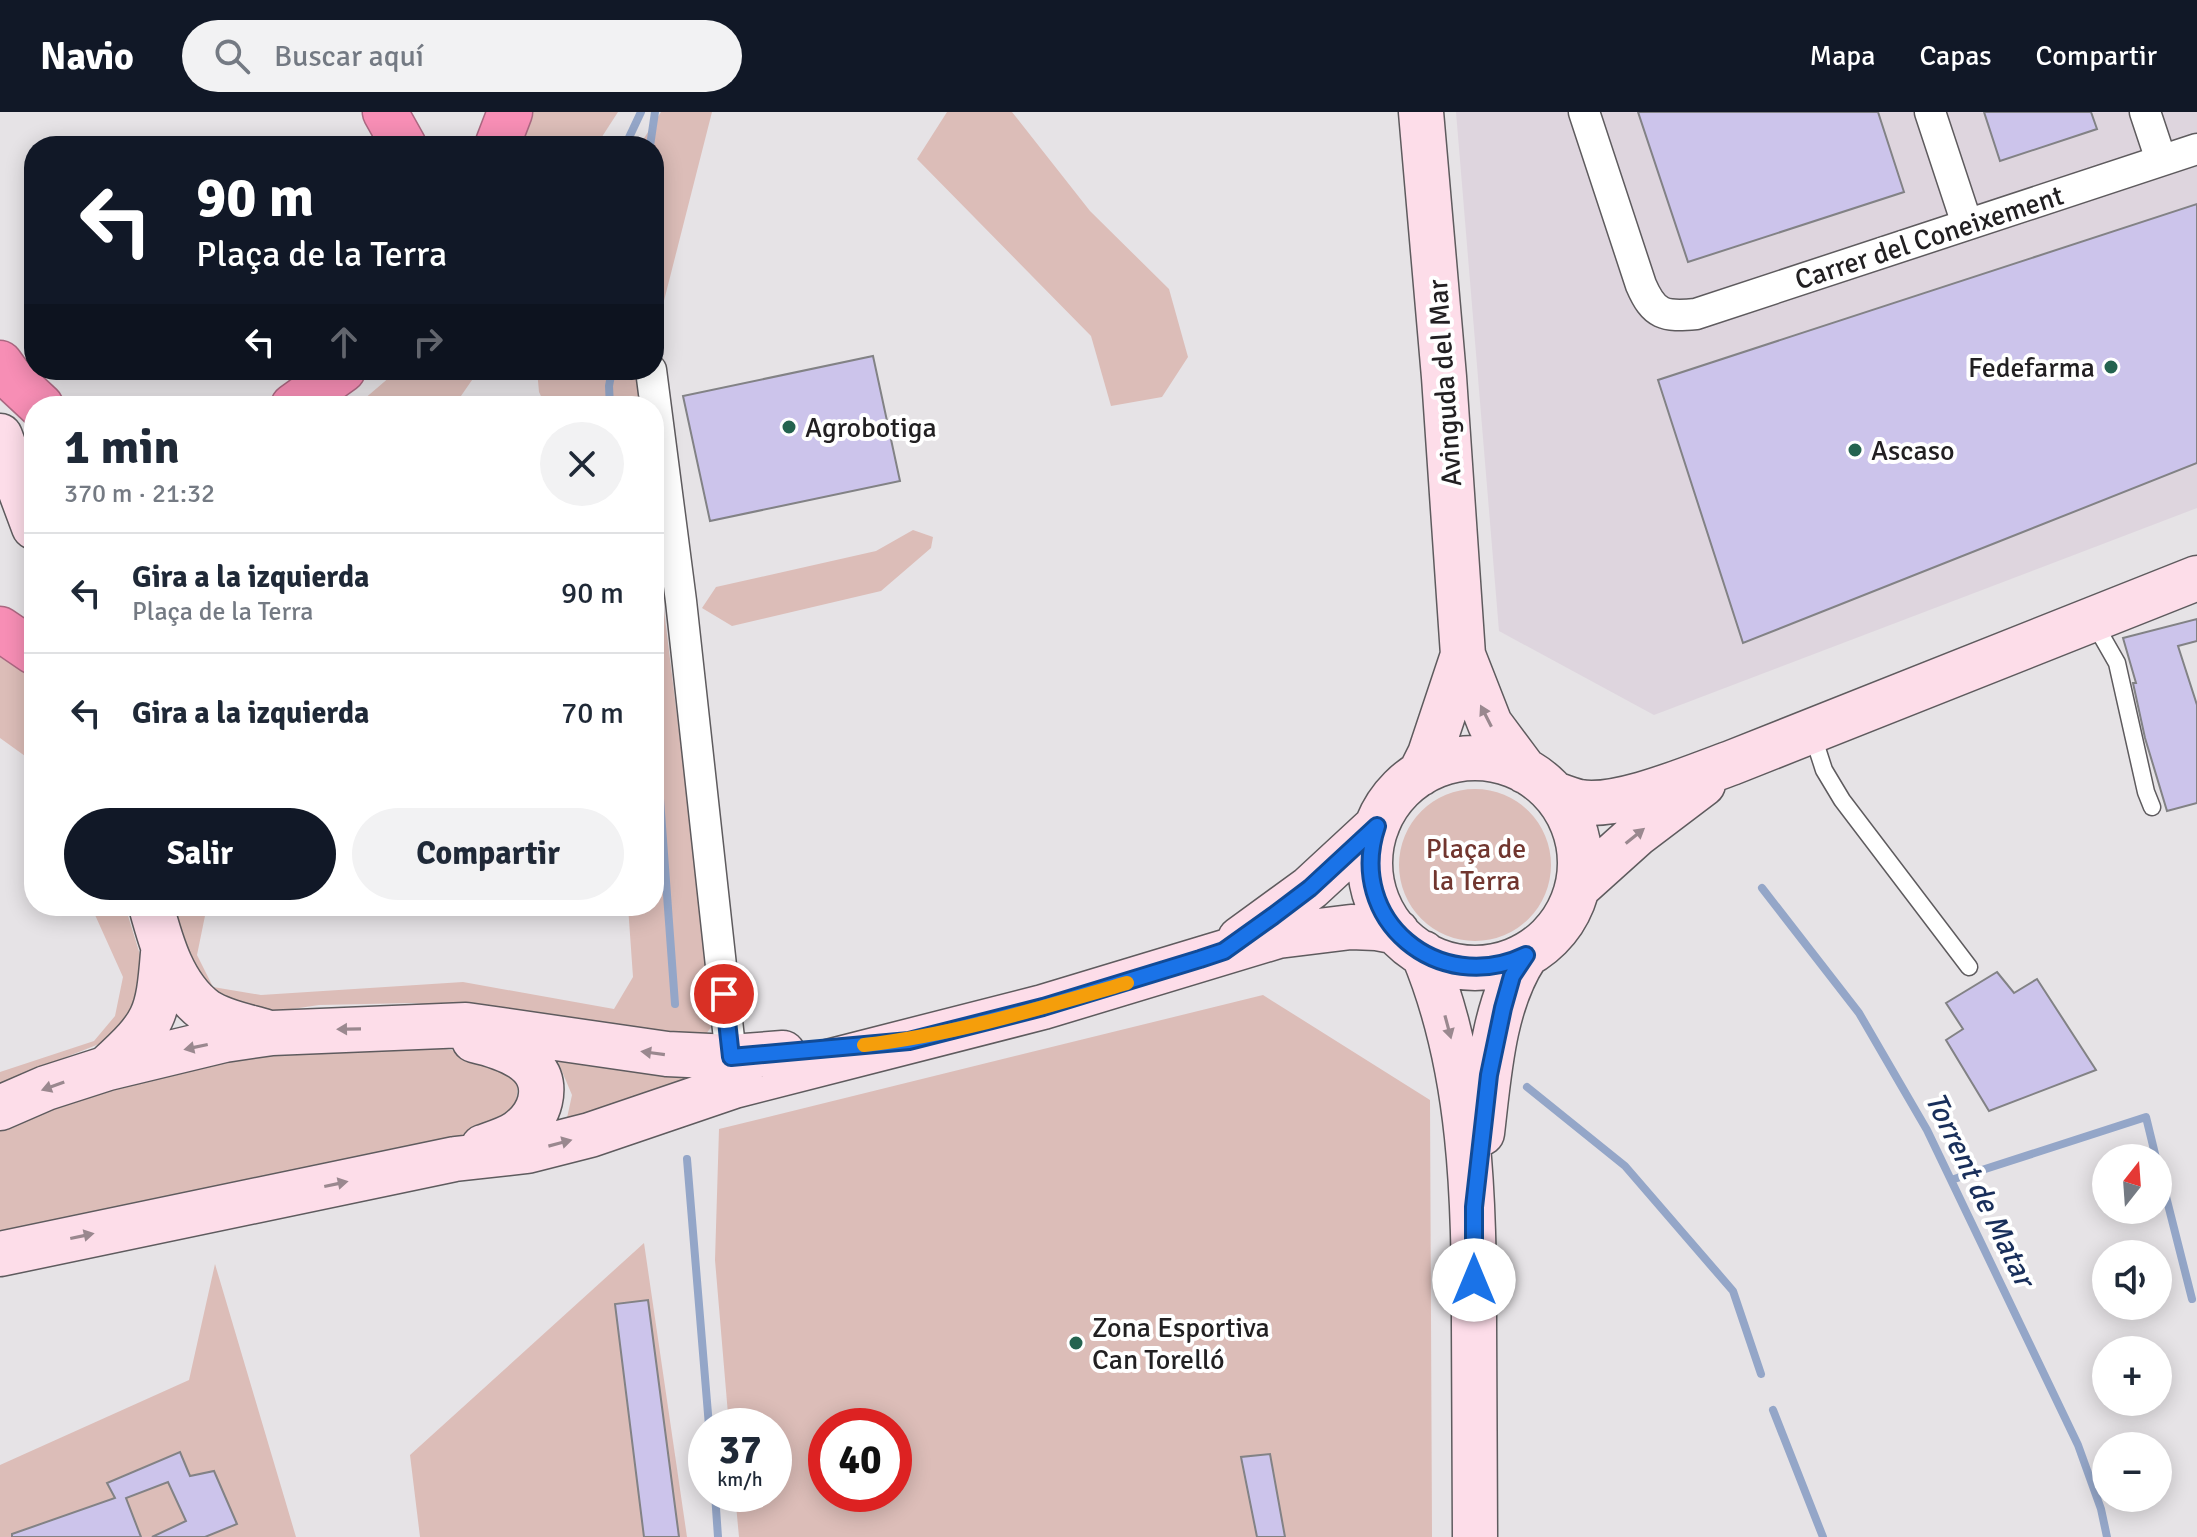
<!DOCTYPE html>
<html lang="es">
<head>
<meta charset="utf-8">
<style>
  :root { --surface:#fff; --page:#f2f2f3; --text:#1f2937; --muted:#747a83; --line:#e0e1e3; --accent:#111827 }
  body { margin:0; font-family:Signika,sans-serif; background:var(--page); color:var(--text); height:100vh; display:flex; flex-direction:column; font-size:30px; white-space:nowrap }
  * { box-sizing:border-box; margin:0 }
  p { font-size:26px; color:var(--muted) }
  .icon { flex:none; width:44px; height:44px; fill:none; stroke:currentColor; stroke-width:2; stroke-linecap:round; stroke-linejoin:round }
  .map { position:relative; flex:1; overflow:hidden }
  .side { position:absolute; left:24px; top:284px; width:640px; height:520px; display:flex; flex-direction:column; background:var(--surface); border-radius:32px; box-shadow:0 4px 20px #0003 }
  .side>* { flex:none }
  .banner { position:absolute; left:24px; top:24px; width:640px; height:244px; border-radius:32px; box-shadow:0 4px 20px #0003; background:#111827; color:#fff; overflow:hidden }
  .needle { width:52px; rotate:17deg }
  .buttons { position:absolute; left:2092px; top:1032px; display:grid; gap:16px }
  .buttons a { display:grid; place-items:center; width:80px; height:80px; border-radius:50%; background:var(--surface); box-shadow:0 4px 20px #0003; font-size:40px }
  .speed { position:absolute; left:688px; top:1296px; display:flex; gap:16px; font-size:40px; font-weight:700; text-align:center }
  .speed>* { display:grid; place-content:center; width:104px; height:104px; border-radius:50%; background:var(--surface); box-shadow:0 4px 20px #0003; line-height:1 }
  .speed small { font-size:20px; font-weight:400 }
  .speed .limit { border:12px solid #d22; background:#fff; color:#111 }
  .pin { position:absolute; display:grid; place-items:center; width:68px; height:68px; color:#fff; margin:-34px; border:4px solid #fff; border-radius:50%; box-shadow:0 2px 8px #0007 }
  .me { position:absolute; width:88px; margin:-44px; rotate:0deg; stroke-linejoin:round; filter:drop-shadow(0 0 6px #0008) }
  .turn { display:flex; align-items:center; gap:28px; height:168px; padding:0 40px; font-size:36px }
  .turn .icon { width:104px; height:104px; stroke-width:2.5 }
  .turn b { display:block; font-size:56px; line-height:68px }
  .lanes { display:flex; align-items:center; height:76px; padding:0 40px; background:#0003; justify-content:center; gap:40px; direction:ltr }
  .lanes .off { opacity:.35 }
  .round { display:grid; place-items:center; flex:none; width:84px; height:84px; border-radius:42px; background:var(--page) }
  .summary { display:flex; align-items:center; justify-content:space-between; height:136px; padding:0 40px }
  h1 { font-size:48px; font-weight:800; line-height:60px }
  .button { display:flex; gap:16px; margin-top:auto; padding:16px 40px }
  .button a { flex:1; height:92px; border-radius:48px; background:var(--accent); color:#fff; font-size:32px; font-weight:800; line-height:92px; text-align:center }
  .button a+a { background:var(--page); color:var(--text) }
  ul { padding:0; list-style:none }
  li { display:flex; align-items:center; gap:24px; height:120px; padding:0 40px; border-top:2px solid var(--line) }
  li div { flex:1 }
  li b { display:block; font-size:30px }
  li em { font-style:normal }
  header { display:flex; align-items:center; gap:48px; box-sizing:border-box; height:112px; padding:0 40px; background:var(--accent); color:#fff }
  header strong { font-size:38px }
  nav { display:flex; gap:44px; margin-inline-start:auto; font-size:28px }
  .search { width:560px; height:72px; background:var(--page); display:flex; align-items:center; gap:20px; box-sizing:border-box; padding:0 28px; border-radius:44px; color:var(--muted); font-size:30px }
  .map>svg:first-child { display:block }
  .built { fill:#ded5de }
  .green { fill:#dcbdb8; fill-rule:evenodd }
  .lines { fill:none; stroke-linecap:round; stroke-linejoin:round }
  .stream { stroke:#94a6c8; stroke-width:8 }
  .building { fill:#ccc4eb; stroke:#828285; stroke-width:2 }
  .lane-casing { stroke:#5e5b5e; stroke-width:19 }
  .street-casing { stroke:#5e5b5e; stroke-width:33 }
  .secondary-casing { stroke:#5e5b5e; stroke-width:47 }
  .highway-casing { stroke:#ac6882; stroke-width:47 }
  .lane { stroke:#fff; stroke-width:16 }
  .street { stroke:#fff; stroke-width:30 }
  .secondary { stroke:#fddde9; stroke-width:44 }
  .highway { stroke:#f78eb5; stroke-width:44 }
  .oneway { fill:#9a888f }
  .route-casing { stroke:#114b97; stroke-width:20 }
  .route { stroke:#1a73e8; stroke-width:14 }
  .slow { stroke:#f59e0b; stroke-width:14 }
  .poi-dot { fill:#24634f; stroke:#fff; stroke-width:3 }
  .labels { text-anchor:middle; stroke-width:8; stroke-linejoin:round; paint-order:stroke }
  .street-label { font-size:28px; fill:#222022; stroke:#fff }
  .poi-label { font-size:28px; fill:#222022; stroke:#fff; text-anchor:start }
  .park-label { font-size:28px; fill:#71362f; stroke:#fff }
  .water-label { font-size:30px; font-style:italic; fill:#192f5b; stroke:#fff }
</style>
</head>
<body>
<header>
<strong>Navio</strong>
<div class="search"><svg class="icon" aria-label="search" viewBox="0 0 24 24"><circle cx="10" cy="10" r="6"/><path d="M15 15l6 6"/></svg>Buscar aquí</div>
<nav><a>Mapa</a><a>Capas</a><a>Compartir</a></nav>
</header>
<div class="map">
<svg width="2197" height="1425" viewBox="0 0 2197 1425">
  <rect width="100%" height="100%" fill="#e6e3e6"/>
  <path class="built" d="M 1456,0 L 2197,0 L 2197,396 L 1654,603 L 1499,519 Z"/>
  <path class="green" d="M 529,0 L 618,0 L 596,34 L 516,34 Z
    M 661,0 L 712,0 L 654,228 L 654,34 L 639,34 Z
    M 947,0 L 1012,0 L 1090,99 L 1169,177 L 1188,245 L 1162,285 L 1111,294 L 1091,224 L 917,47 Z
    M 398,258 L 479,258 L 454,294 L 356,294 Z
    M 537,258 L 645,258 L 642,294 L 546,294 L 539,280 Z
    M 654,418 L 715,910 L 703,926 L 486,897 L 412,891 L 319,893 L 272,900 L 209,886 L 179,833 L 173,794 L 207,794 L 197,843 L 213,875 L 261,883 L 463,870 L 614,897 L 633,865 L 628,794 L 654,794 Z
    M 913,418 L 933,425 L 931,436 L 881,479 L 732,514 L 702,496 L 716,475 L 876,439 Z
    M 0,533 L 34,561 L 34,665 L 25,644 L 0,626 Z
    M1399 753a76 76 0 1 1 152 0a76 76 0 1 1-152 0Z
    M 91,794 L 125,794 L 141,846 L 139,896 L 117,925 L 0,971 L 0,960 L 94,929 L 115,904 L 123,865 Z
    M 1263,883 L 1430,988 L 1432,1425 L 739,1425 L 735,1382 L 774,1382 L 774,1314 L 729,1314 L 715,1148 L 719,1017 ZM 826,1314 L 894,1314 L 894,1382 L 826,1382 Z
    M 336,936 L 446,937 L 484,944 L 516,966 C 523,1004 498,1008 469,1025 L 0,1121 L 0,1019 L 99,976 L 241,947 Z
    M 553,938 L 717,960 L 567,1006 L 572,983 Z
    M 644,1131 L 687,1425 L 420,1425 L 410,1343 Z
    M 215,1152 L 296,1425 L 0,1425 L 0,1353 L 189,1268 Z"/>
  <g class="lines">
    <path class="stream" d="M 625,34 L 641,0
      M 650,34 L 655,0
      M 610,294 L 609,274 L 612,258
      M 654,605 L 675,892
      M 1762,776 L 1859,901 L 1927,1018 L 2078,1333 L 2101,1397 L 2107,1425
      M 1527,975 L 1625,1054 L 1733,1179 L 1761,1262
      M 687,1047 L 709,1314
      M 2158,1053 L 2192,1187
      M 1951,1068 L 2146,1005 L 2156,1046
      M 1773,1298 L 1823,1425
      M 715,1382 L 718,1425"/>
  </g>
  <path class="building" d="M 1638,0 L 1878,0 L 1904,80 L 1688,150 Z
    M 1984,0 L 2091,0 L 2097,17 L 2000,49 Z
    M 2197,92 L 2197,351 L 1743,531 L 1658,268 Z
    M 873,244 L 900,369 L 710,409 L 683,284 Z
    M 2197,507 L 2197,529 L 2178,534 L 2197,593 L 2197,691 L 2167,699 L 2145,626 L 2133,571 L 2136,571 L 2123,526 Z
    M 1997,860 L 2014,881 L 2037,867 L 2096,958 L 1989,999 L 1946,928 L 1963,917 L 1946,891 Z
    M 648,1188 L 679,1425 L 644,1425 L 615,1192 Z
    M 180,1340 L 190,1364 L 214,1359 L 237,1412 L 205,1425 L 152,1425 L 186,1409 L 168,1370 L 126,1386 L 141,1425 L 12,1425 L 12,1422 L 115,1386 L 107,1371 Z
    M 1270,1342 L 1285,1425 L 1257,1425 L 1241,1345 Z"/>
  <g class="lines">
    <g class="lane-casing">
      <path id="lane" d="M 2093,509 L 2117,551 L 2146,680 L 2152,695
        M 1812,621 L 1824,658 L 1842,688 L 1969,855"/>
    </g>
    <g class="street-casing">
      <path id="street" d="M 1584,0 L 1641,173 C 1654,203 1664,205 1696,202 L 2197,37
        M 1930,0 L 1967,112
        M 2145,0 L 2161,48
        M 651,258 L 681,489 L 731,945"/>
    </g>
    <g class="secondary-casing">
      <path id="secondary" d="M 1421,0 L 1444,265 L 1463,543 L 1490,612 L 1525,659
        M 0,324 L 34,415
        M1370 751a105 105 0 1 1 210 0a105 105 0 1 1-210 0Z
        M 1420,662 L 1430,642 L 1463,543
        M 1555,682 C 1563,685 1571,688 1579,690 C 1618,697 1692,665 1731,651 L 2197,466
        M 1577,776 L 1637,722 L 1703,672
        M 151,794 C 161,831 173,875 206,899 C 223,910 246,914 266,920
        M 1240,827 L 1310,776 L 1377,714
        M 1423,841 C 1472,958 1474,1088 1474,1212 C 1474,1283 1475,1354 1475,1425
        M 474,928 C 504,935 549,949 540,989 C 537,1002 529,1012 518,1020 C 508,1027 494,1031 483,1035
        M 108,955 C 155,912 158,904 163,841
        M 0,996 L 46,976 L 108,956 L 224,928 L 272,921 L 466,913 L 667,942 L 731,945 L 783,941
        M 1482,1021 C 1489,962 1493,893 1526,843
        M 0,1142 L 455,1047 L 527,1039 L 590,1023 L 734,974 L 1043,895 L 1278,824 L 1351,815 L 1376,816 L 1397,820"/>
    </g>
    <g class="highway-casing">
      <path id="highway" d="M 385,0 L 404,34
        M 497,34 L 510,0
        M 0,251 L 11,266 L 41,294
        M 293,294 L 343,258
        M 0,517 L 34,540"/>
    </g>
    <use href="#lane" class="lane"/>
    <use href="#street" class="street"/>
    <use href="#secondary" class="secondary"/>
    <use href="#highway" class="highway"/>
  </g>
  <defs><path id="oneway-solid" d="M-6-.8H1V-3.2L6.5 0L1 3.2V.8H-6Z" transform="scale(2)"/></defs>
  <g class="oneway">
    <use href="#oneway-solid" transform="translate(1486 604) rotate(-117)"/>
    <use href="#oneway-solid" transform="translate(1635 724) rotate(-39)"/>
    <use href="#oneway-solid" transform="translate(1448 915) rotate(75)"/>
    <use href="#oneway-solid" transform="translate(349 917) rotate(179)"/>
    <use href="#oneway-solid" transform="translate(196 935) rotate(168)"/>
    <use href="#oneway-solid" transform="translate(653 941) rotate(-172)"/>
    <use href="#oneway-solid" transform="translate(53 974) rotate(160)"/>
    <use href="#oneway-solid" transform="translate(560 1031) rotate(-15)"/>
    <use href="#oneway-solid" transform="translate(336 1072) rotate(-12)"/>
    <use href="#oneway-solid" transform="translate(82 1124) rotate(-12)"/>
  </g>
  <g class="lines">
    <g class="route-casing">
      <path id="route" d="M 724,882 L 731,945 L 909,929 L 1043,895 L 1200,847 L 1224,839 L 1273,804 L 1310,776 L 1377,714 C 1345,808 1439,885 1526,843 L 1512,864 L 1503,896 L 1489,963 L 1474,1095 L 1474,1168"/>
    </g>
    <use href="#route" class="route"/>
    <path class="slow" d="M 864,933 C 953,923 1041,896 1127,871"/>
  </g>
  <g class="poi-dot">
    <circle cx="2111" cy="255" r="8"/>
    <circle cx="789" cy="315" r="8"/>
    <circle cx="1855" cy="338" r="8"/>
    <circle cx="1076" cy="1231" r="8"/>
  </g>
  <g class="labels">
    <g class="street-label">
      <text transform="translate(1929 125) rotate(-18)" y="10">Carrer del Coneixement</text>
      <text transform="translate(1444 271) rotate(-94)" y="10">Avinguda del Mar</text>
    </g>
    <g class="poi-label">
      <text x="2095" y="265" text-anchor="end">Fedefarma</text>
      <text x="805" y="325">Agrobotiga</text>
      <text x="1871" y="348">Ascaso</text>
      <text x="1092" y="1225">Zona Esportiva<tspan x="1092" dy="32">Can Torelló</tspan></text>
    </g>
    <g class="park-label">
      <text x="1476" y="746">Plaça de<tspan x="1476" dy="32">la Terra</tspan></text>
    </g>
    <g class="water-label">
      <text transform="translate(1980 1077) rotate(64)" y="10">Torrent de Matar</text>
    </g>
  </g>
</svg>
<div class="buttons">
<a><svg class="needle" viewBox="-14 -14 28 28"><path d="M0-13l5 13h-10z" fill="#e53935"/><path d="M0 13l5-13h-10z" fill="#747a83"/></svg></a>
<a><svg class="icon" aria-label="sound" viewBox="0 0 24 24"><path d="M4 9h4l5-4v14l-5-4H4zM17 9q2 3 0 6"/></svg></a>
<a>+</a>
<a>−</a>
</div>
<div class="speed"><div>37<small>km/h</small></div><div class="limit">40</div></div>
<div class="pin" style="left:724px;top:882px;background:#d93025"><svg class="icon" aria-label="arrive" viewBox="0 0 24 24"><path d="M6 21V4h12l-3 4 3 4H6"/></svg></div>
<svg class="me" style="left:1474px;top:1168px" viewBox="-20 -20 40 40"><circle r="19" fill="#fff"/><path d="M0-13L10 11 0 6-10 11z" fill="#1a73e8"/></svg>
<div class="banner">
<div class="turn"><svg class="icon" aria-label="left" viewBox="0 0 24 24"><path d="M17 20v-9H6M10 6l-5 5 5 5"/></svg><div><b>90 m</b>Plaça de la Terra</div></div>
<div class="lanes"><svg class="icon" aria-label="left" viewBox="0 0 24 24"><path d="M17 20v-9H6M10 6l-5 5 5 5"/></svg><svg class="icon off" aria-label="ahead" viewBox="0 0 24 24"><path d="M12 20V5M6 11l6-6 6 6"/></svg><svg class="icon off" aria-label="right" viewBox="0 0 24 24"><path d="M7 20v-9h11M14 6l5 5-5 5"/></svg></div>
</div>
<section class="side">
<div class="summary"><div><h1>1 min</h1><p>370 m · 21:32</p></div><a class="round"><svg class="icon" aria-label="close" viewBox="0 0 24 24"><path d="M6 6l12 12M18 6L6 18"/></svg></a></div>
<ul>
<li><svg class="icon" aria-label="left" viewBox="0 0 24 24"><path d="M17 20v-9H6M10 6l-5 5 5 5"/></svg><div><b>Gira a la izquierda</b><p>Plaça de la Terra</p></div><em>90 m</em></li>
<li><svg class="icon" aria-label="left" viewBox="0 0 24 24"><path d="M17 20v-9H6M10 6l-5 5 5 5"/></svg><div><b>Gira a la izquierda</b></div><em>70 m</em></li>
</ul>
<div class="button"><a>Salir</a><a>Compartir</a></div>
</section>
</div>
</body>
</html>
